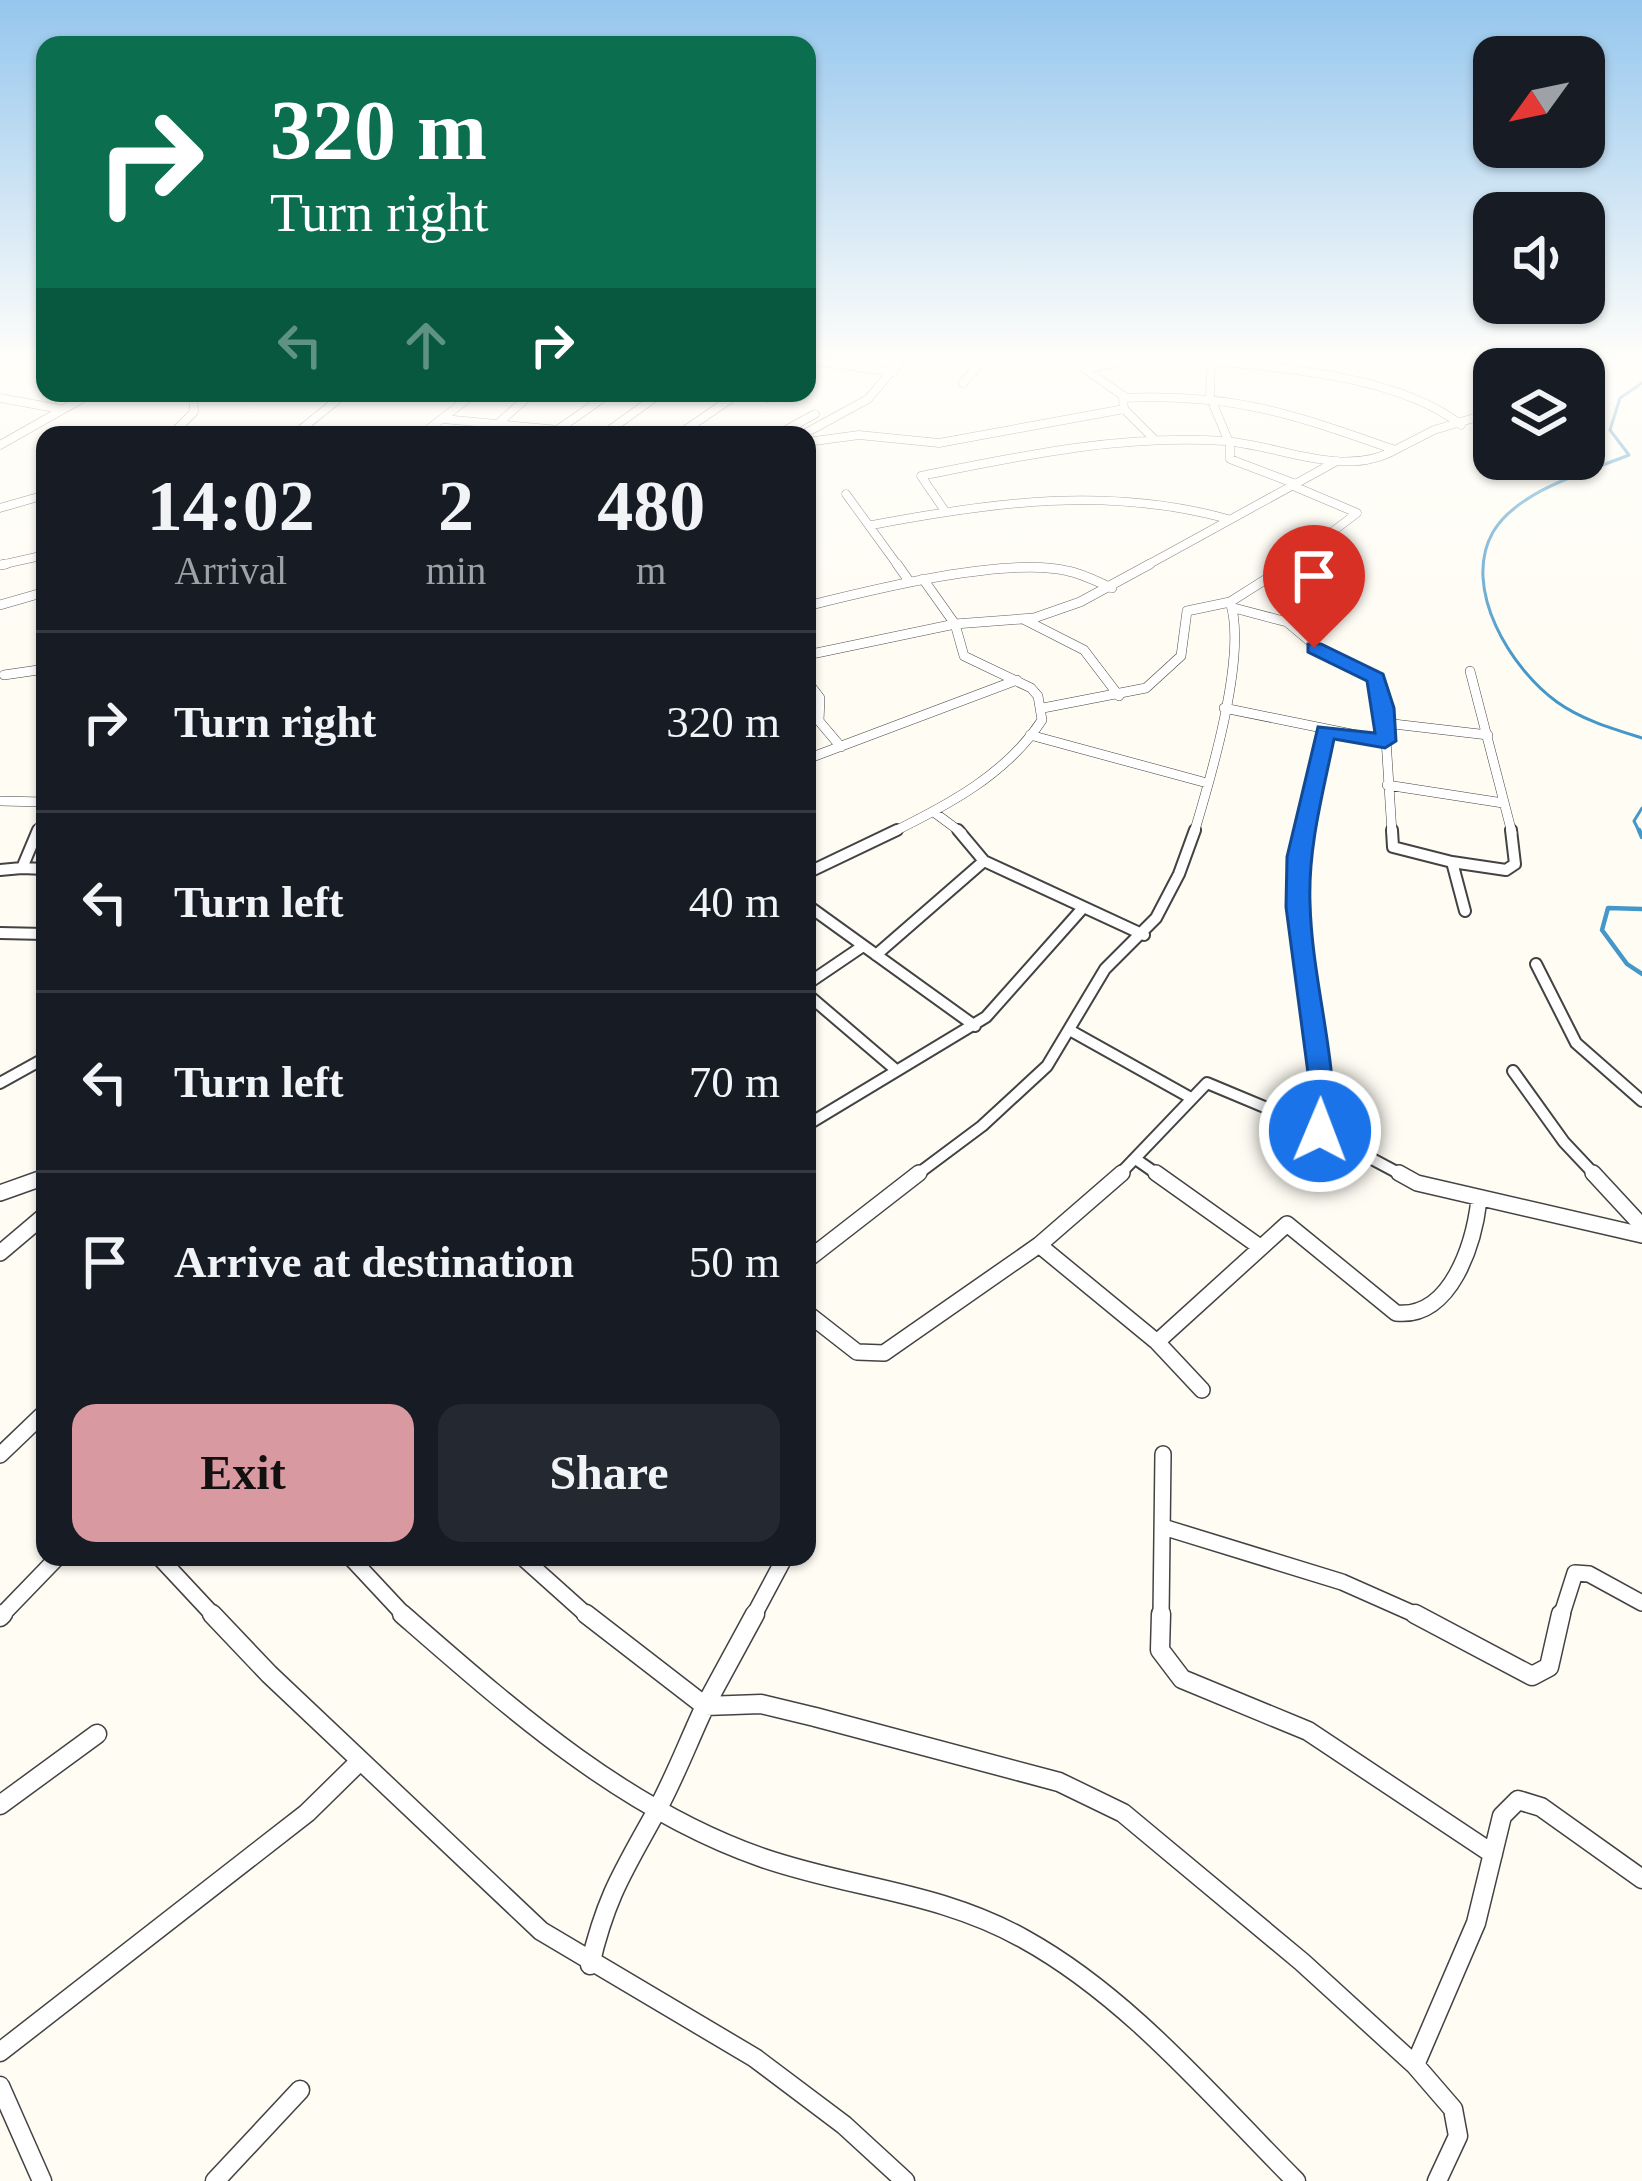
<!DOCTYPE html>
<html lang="en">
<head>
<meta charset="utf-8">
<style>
  :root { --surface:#171b24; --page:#242831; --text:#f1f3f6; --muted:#9ea1a6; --line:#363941; --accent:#d999a0 }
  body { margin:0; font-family:"Times New Roman",serif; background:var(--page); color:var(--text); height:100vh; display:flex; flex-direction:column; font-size:45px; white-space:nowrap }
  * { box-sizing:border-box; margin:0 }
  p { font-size:39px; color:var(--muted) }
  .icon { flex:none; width:66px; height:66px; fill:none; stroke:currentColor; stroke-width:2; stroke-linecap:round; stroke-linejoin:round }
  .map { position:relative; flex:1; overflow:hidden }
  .details { position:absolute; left:36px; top:426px; width:780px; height:1140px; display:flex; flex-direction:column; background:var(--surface); border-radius:24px; box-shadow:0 3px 9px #0004 }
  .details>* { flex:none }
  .top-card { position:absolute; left:36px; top:36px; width:780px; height:366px; border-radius:24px; box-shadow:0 3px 9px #0004; background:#0b6e4f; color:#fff; overflow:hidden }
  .needle { width:78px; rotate:237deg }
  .controls { position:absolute; left:1473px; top:36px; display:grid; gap:24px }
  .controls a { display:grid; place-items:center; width:132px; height:132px; border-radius:24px; background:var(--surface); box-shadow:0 3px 9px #0004; font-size:60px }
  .pin { position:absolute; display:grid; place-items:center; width:102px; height:102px; color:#fff; margin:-123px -51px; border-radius:50% 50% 50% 0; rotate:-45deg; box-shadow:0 0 12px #0007 }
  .pin .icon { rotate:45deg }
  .me { position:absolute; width:132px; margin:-66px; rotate:1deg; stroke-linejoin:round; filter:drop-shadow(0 0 9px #0008) }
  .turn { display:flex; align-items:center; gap:42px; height:252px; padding:0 36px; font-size:54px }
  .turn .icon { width:156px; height:156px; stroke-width:2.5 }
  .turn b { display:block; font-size:84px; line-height:102px }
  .lanes { display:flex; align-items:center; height:114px; padding:0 36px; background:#0003; justify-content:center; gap:60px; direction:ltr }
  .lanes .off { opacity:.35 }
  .eta { display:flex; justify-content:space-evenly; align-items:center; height:204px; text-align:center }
  .eta b { font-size:72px; font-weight:600; line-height:84px }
  .cta { display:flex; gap:24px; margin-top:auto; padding:24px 36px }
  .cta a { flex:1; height:138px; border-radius:24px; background:var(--accent); color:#111; font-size:48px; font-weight:600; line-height:138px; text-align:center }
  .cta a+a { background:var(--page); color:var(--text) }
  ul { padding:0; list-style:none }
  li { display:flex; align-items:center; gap:36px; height:180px; padding:0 36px; border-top:3px solid var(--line) }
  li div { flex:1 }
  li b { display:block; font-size:45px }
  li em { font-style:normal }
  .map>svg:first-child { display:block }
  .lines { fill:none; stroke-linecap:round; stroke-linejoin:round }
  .stream-far1 { stroke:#4397c9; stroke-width:3 }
  .stream { stroke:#4397c9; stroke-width:4.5 }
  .street-far4-casing { stroke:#434343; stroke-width:9 }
  .street-far3-casing { stroke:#434343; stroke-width:10 }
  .street-far2-casing { stroke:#434343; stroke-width:14 }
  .street-far1-casing { stroke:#434343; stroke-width:18 }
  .street-casing { stroke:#434343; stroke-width:21 }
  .street-far4 { stroke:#fff; stroke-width:8 }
  .street-far3 { stroke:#fff; stroke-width:9 }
  .street-far2 { stroke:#fff; stroke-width:10 }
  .street-far1 { stroke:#fff; stroke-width:15 }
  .street { stroke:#fff; stroke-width:18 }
  .route { fill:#1a73e8; stroke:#114b97; stroke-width:3 }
</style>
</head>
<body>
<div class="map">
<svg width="1642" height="2181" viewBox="0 0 1642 2181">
  <rect width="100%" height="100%" fill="#fefcf3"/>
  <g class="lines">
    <path class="stream-far1" d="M 1642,383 L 1620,398 L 1610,430 L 1629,455 C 1587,472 1518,490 1493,532 C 1461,588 1511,669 1557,702 C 1582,720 1613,729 1642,738
      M 1640,833 L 1634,821 L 1642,808"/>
    <path class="stream" d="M 1639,830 L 1642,837
      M 1642,909 L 1608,908 L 1602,930 L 1627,964 L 1642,974"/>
    <g class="street-far4-casing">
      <path id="street-far4" d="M 1182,358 C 1265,367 1394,372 1461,425
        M 809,360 L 893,372
        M 1211,361 L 1210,397 L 1229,442
        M 1494,371 L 1495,358
        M 963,383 L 985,358
        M 745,393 L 768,398 L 778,393
        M 1125,397 L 1085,369 L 1141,358
        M 0,398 L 60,409
        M 443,419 L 559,430
        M 501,421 L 532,393
        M 556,431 L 610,393
        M 171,435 L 194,412 L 193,393
        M 294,435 L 346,393
        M 421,435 L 475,393
        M 603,435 L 654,398
        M 678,435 L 739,393
        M 777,435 L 815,414
        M 802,435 L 868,399 L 903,358
        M 807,442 L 859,435 L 939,443 L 1124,409
        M 1230,442 L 1230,459 L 1293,483
        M 0,445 L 92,393
        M 1395,450 L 1434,430 L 1494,412
        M 846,494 L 899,567
        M 0,508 L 45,495
        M 945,511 L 921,476 C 1020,456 1122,434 1224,441 C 1279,445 1343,479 1395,450 C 1293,414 1234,393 1123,398 L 1124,409 L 1154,439
        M 872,525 C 993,502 1108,486 1228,519
        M 0,565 L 45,555
        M 1144,567 L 1337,461
        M 1286,567 L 1357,513 L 1291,485"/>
    </g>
    <g class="street-far3-casing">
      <path id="street-far3" d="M 897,564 L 909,581
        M 0,565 L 6,564
        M 0,605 L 45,592
        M 807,606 C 871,590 1006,556 1068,571 C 1083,574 1098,582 1112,588
        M 1234,608 L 1287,622 L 1331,659 L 1376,678 L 1384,708 L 1392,833
        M 1025,620 L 1084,650 L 1119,696
        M 807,655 L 955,624 L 1034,618 L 1080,602 L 1150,564
        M 1470,671 L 1512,833
        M 4,675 L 45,669
        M 807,681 L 820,698 L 819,721 L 841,747
        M 1043,708 L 1146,688 L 1181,656 L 1187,611 L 1230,602 L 1290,564
        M 1224,708 L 1386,741
        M 1385,723 L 1488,735
        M 1030,735 L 1207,783
        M 807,759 L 1017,680
        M 1387,785 L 1503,803
        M 0,801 L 45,802
        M 935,813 L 962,833
        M 37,833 L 45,814
        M 891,833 C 948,805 1007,774 1042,720 L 1038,696 L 1031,688 L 964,656 L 955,624 L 923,579
        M 1194,833 C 1210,780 1248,653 1230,602
        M 1303,833 L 1325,732"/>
    </g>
    <g class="street-far2-casing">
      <path id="street-far2" d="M 38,830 L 22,868 L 45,869
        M 1303,830 L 1298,907 L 1320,1131
        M 1392,830 L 1393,847 L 1452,862 L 1465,911
        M 984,861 L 1144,935
        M 1452,862 L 1506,870 L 1515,864 L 1511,830
        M 0,870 L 22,868
        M 807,873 L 897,830
        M 807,905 L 975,1026
        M 0,933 L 45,934
        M 876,955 L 984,861 L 958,830
        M 1536,964 L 1576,1043 L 1642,1101
        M 807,984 L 863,946
        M 807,994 L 896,1070
        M 1073,1032 L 1191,1098
        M 1513,1071 L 1564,1142 L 1596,1176
        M 0,1083 L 45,1058
        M 807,1125 L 986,1017 L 1082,909
        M 1137,1160 L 1160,1176
        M 915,1176 L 982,1126 L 1047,1066 L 1105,969 L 1156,918 L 1179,874 L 1195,830
        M 1118,1176 L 1207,1083 L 1310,1126 L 1404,1176"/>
    </g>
    <g class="street-far1-casing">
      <path id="street-far1" d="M 1156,1173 L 1260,1247
        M 1399,1173 L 1417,1183 L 1642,1235
        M 1593,1173 L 1642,1226
        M 0,1193 L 45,1177
        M 1039,1245 L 1157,1342 L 1202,1390
        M 0,1253 L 45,1215
        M 807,1260 L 919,1173
        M 807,1313 L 857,1352 L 884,1353 L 1039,1245 L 1122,1173
        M 1157,1342 L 1287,1224 L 1396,1313 C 1452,1319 1474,1242 1479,1200
        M 0,1455 L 45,1412
        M 1163,1527 L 1342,1582 L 1421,1617
        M 159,1557 L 215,1617
        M 350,1557 L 406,1617
        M 522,1557 L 589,1617
        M 0,1617 L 58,1557
        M 753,1617 L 785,1557
        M 1161,1617 L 1163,1454
        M 1561,1617 L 1575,1573 L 1589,1574 L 1642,1603"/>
    </g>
    <g class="street-casing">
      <path id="street" d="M 212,1614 L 269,1674 L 541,1931 L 755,2058 L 844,2125 L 905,2181
        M 402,1614 C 511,1709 624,1810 763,1858 C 853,1889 938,1891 1024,1939 C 1129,1997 1212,2097 1296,2181
        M 586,1614 L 705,1706 L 755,1614
        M 1161,1614 L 1160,1650 L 1182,1679 L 1308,1731 L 1493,1854
        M 1415,1614 L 1532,1676 L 1549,1667 L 1561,1614
        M 0,1617 L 3,1614
        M 0,1805 L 97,1734
        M 590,1965 C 606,1896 624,1870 657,1810 C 675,1777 689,1740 705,1706 L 761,1704 L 815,1717 L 1059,1782 L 1123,1813 L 1302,1962 L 1415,2065 L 1453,2109 L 1458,2136 L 1437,2181
        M 0,2052 L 307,1813 L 360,1761
        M 1415,2065 L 1476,1923 L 1502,1816 L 1518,1800 L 1541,1807 L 1642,1879
        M 0,2086 L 42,2181
        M 215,2181 L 300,2090"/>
    </g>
    <use href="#street-far4" class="street-far4"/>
    <use href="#street-far3" class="street-far3"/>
    <use href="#street-far2" class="street-far2"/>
    <use href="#street-far1" class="street-far1"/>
    <use href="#street" class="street"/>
  </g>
  <linearGradient id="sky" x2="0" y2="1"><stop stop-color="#95c6ed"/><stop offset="0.54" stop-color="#fffefa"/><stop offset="1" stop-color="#fffefa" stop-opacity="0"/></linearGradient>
  <rect width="1642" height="663" fill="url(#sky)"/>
  <path class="route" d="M 1308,644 L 1321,644 L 1383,674 L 1394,708 L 1396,741 L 1385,748 L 1334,739 C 1323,793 1308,847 1310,903 C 1312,980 1336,1052 1334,1131 L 1330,1139 L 1310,1139 L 1306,1131 L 1308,1073 L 1286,907 L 1287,857 L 1318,727 L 1375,733 L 1367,681 L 1308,652 Z"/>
</svg>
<div class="controls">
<a><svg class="needle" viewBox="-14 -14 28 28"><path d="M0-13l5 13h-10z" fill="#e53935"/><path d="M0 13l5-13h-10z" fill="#9ea1a6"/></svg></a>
<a><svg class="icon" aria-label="sound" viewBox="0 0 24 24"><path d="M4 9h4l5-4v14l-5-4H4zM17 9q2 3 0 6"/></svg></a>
<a><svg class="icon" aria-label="layers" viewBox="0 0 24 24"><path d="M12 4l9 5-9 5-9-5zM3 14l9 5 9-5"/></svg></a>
</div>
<div class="pin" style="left:1314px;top:648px;background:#d93025"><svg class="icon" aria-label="arrive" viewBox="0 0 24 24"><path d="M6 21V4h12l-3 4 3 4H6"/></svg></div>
<svg class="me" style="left:1320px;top:1131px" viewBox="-20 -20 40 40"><circle r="17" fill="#1a73e8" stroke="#fff" stroke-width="3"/><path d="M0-11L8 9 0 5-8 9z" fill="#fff"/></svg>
<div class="top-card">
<div class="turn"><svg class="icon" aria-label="right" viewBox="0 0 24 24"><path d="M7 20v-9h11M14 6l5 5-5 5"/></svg><div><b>320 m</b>Turn right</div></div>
<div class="lanes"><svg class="icon off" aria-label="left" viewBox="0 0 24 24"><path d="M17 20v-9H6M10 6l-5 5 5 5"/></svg><svg class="icon off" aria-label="ahead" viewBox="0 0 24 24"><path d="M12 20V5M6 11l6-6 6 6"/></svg><svg class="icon" aria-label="right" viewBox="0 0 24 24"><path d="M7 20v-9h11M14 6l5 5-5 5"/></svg></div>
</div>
<section class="details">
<div class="eta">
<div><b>14:02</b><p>Arrival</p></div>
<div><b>2</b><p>min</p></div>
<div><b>480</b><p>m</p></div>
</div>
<ul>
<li><svg class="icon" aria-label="right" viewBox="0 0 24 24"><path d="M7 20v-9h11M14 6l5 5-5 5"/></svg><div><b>Turn right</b></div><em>320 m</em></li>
<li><svg class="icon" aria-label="left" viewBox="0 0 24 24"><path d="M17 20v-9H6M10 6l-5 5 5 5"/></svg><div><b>Turn left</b></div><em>40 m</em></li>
<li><svg class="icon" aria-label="left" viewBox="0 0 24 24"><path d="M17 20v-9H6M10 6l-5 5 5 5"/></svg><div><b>Turn left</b></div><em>70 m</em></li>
<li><svg class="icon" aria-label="arrive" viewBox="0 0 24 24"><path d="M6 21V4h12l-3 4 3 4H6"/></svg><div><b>Arrive at destination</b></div><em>50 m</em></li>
</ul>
<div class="cta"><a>Exit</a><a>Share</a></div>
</section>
</div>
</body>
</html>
